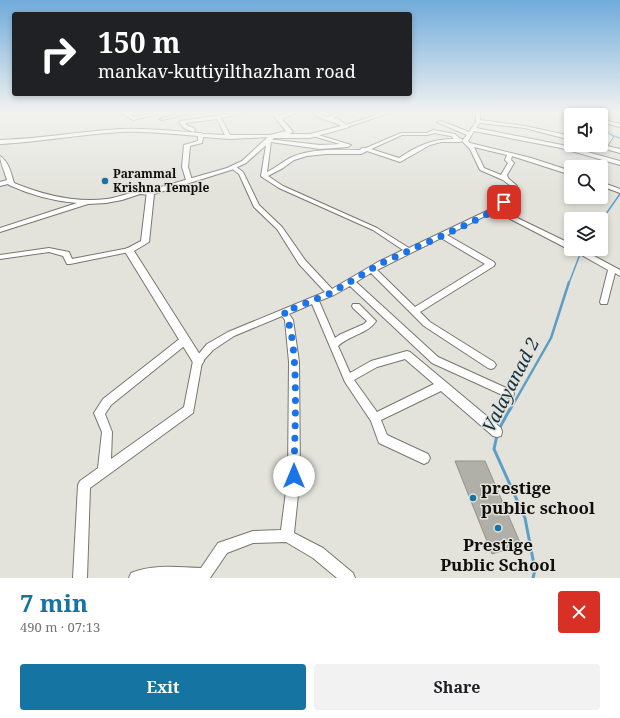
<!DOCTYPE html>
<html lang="en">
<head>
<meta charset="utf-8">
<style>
  :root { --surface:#fff; --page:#f2f2f2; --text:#202124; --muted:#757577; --accent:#1574a1 }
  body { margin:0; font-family:"Noto Serif",serif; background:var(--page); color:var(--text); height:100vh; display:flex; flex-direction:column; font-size:15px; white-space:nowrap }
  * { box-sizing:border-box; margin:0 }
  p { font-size:13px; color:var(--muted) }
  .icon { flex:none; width:22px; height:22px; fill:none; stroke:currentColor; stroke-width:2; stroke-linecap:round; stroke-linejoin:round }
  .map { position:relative; height:578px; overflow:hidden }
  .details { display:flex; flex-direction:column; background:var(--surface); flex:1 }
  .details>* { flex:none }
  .guide { position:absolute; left:12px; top:12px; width:400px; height:84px; border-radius:4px; box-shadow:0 2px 6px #0003; background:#202124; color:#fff; overflow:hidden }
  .controls { position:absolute; left:564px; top:108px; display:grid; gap:8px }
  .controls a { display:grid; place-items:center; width:44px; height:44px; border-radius:4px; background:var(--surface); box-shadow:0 2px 6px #0003; font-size:20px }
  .pin { position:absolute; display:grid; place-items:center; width:34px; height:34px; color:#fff; margin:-17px; border-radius:8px; box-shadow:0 2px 6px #0006 }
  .me { position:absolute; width:44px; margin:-22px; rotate:0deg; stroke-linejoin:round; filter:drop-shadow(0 0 3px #0008) }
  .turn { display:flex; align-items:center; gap:14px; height:84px; padding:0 20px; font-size:18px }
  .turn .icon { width:52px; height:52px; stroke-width:2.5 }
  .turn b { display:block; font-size:28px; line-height:34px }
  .round { display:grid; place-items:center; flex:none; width:42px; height:42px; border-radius:4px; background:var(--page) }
  .summary { display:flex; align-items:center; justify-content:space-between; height:68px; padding:0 20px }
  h1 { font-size:24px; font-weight:700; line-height:30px; color:var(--accent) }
  .cta { display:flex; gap:8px; margin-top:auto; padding:8px 20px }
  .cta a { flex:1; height:46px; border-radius:4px; background:var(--accent); color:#fff; font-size:16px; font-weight:700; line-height:46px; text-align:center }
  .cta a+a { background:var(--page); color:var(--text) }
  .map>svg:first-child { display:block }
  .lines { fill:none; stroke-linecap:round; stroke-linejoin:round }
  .stream-far2 { stroke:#5c9ec6; stroke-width:1.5 }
  .stream-far1 { stroke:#5c9ec6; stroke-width:2.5 }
  .stream { stroke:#5c9ec6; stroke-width:3 }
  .building { fill:#b0afa8; stroke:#92928b }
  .minor-casing { stroke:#777770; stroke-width:2 }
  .tertiary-casing { stroke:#777770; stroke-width:2 }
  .minor { fill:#fff; fill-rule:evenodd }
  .tertiary { fill:#fff; fill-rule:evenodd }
  .route { stroke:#1a73e8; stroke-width:7; stroke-dasharray:0 12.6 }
  .poi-dot { fill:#1574a1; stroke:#e3e3dc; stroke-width:1.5 }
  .labels { text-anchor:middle; stroke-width:3; stroke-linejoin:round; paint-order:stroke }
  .far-poi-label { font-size:12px; font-weight:bold; fill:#0f0e0c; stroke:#e3e3dc; text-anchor:start }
  .near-poi-label { font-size:17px; font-weight:bold; fill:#0f0e0c; stroke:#e3e3dc; text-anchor:start }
  .near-water-label { font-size:18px; font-style:italic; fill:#133142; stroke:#e3e3dc }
</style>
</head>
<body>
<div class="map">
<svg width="620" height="578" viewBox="0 0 620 578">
  <rect width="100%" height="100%" fill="#e3e3dc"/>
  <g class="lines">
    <path class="stream-far2" d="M 608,134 L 620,138
      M 601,221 L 620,194
      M 569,283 L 582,249"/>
    <path class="stream-far1" d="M 510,410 L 551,338 L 569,282"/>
    <path class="stream" d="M 499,429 L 510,409
      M 497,435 L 494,449 L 525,518 L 535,570 L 533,578"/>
  </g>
  <path class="building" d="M 455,461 L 485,461 L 521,545 L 492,554 Z"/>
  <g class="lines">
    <g class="minor-casing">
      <path id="minor" d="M 120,112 L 125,112 L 134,117 L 153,113 L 153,112 L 157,112 L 158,114 L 133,120 Z
        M 185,112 L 193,112 L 162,120 L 160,119 Z
        M 232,112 L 248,112 L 221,118 L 230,135 L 272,135 L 274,136 L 272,137 L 229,139 L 203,137 L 202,143 L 190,146 L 188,167 L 192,180 L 189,182 L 186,180 L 182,167 L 184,145 L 198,141 L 198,136 C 173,134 148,131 122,132 C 81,134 41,142 0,144 L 0,140 C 41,139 81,131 122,129 C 148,128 173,131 199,133 L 201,133 L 203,134 L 225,135 L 217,119 L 185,123 L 188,126 L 194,128 L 195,131 L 193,132 L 184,128 L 179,122 L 181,121 L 228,114 L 232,113 Z
        M 340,112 L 347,112 L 332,118 L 328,117 Z
        M 385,112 L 392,112 L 347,127 L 343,126 Z
        M 474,112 L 480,113 L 480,120 L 525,126 L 571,136 L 571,140 L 525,128 L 480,123 L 476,128 L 562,145 L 620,161 L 620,165 L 561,148 L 474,131 L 468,141 L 470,143 L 531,158 L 571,171 L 571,175 L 512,156 L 511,160 L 514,163 L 507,175 L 508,178 L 517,186 L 514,196 L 499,209 L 571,244 L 571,249 L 581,249 L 620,270 L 620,276 L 615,273 L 607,304 L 601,304 L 600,302 L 608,270 L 571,249 L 568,249 L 495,211 L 447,235 L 494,262 L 495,264 L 494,266 L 420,312 L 430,322 L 494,362 L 496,365 L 494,368 L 491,369 L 488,368 L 424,326 L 371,273 L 356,282 L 438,357 L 513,391 L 514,394 L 513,397 L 509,398 L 432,363 L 350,286 L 334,295 L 319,301 L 335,338 L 339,335 L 364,324 L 367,321 L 353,308 L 352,306 L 353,304 L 359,304 L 376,321 C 369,333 350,335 338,346 L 350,373 L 371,361 L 407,351 L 410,352 L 501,428 L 502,432 L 501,436 L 497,437 L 493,436 L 441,391 L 381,420 L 387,435 L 428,454 L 430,458 L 428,462 L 424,464 L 379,443 L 371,421 L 345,382 L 312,304 L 289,314 L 293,320 L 299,362 L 300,476 L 294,533 L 323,548 L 353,573 L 355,578 L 337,578 L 313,558 L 286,542 L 253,543 L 227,553 L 210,578 L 129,578 L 131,573 C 153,564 177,567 201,568 L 218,543 L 253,531 L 281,530 L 288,476 L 289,362 L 285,320 L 282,316 L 234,336 L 213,350 L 202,362 L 193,413 L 90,488 L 87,578 L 73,578 L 78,485 L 80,481 L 98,468 L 102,432 L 94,413 L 103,399 L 182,337 L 185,336 L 188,337 L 190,340 L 188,343 L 111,405 L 105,414 L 112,432 L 111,459 L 184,407 L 193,361 L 207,344 L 228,332 L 325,292 L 299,264 L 277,229 L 254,207 L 239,174 L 231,168 L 231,166 L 235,166 L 243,172 L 259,205 L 282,227 L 305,260 L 332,289 L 378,262 L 403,250 L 373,230 L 279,188 L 262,177 L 261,176 L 267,139 L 320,145 L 340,144 L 313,136 L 313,134 L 315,134 L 351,145 L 348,147 L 320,149 L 271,142 L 267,172 C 276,168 283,161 292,157 C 313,148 337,150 360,150 L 362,148 L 366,148 L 401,133 L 427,133 L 433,130 L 455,134 L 459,138 L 462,139 L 462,141 L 460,142 L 441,142 L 430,145 L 400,162 L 367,151 L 361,154 L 326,154 L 307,156 L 294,160 L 283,168 L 268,176 L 283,186 L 377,228 L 409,248 L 493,208 L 509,194 L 511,186 L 503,180 L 480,170 L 470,149 L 462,141 L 467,135 L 437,122 L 441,121 L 469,132 L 476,122 L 476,114 ZM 434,133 L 451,136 L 454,139 C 432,139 417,146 399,158 L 371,149 L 402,135 L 428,135 ZM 474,147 L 507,155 L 505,160 L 508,163 L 501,175 L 484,168 ZM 441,238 L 485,264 L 415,307 L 377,270 ZM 405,359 L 434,384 L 377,412 L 354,380 L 377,367 Z
        M 587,112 L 591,112 L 593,115 L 589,115 Z
        M 601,119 L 620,124 L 620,127 L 601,122 Z
        M 601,128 L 613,137 L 607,146 L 620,149 L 620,153 L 595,146 L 594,145 L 603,145 L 607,137 L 601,132 Z
        M 0,156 C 9,162 11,173 14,183 C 43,195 75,203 107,199 C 122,197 137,188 152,192 L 153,193 L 150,195 L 140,194 L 122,200 L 106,203 L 88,204 L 0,232 L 0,228 L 77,203 C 53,201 31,195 9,185 L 8,184 L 0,186 L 0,182 L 7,180 C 5,173 0,162 0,156 Z
        M 601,182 L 620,189 L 620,193 L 601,186 Z
        M 49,248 L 69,252 L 72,259 L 129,248 L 133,250 L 129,252 L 70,264 L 67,264 L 63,256 L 49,252 L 0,259 L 0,255 Z"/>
    </g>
    <g class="tertiary-casing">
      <path id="tertiary" d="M 270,112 L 276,112 L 279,116 L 288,112 L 297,112 L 282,119 L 293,132 L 289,134 L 310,134 L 341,126 C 332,120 320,121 312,112 L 318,112 L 321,115 L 338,119 L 349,127 L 310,138 L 274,138 L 246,163 L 231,170 L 154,194 L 149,242 L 134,251 L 202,358 L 204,361 L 202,364 L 198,366 L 194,364 L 124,250 L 141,241 L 147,191 L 227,168 L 242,161 L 270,135 L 286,131 Z"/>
    </g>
    <use href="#minor" class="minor"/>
    <use href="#tertiary" class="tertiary"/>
  </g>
  <linearGradient id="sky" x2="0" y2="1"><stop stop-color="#70abda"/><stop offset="0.58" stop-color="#f2f2ef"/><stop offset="1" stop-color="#f2f2ef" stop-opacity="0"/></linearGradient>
  <rect width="620" height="193" fill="url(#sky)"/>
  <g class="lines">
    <path class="route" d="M 294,476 C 294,441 301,338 284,312 L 331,293 L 380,264 L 472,222 L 495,210 L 504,202"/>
  </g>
  <g class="poi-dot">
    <circle cx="105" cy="181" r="4"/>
    <circle cx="473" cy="498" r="4"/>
    <circle cx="498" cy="528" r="4"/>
  </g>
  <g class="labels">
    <g class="far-poi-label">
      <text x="113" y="178">Parammal<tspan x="113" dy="14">Krishna Temple</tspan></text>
    </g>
    <g class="near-poi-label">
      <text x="481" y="494">prestige<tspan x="481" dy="20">public school</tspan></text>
      <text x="498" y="551" text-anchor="middle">Prestige<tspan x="498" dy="20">Public School</tspan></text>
    </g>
    <g class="near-water-label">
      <text transform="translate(511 385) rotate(-63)" y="6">Valayanad 2</text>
    </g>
  </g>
</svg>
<div class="controls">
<a><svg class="icon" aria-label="sound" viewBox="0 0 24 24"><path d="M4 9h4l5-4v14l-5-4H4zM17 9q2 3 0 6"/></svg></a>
<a><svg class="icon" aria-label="search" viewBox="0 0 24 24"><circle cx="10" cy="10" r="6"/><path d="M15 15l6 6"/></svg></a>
<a><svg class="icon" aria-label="layers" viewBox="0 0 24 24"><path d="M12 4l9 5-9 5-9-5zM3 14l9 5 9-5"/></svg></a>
</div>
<div class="pin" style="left:504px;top:202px;background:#d93025"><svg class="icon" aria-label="arrive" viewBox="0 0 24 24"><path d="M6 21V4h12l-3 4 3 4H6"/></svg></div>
<svg class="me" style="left:294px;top:476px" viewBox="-20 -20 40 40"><circle r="19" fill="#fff"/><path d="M0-13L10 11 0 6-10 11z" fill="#1a73e8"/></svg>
<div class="guide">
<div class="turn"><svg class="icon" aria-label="right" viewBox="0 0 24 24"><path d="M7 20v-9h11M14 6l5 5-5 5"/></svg><div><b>150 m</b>mankav-kuttiyilthazham road</div></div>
</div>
</div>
<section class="details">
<div class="summary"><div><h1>7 min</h1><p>490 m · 07:13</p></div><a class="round" style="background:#d93025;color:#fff"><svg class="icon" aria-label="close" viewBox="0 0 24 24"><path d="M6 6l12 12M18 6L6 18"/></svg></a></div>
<div class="cta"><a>Exit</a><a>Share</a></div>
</section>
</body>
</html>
